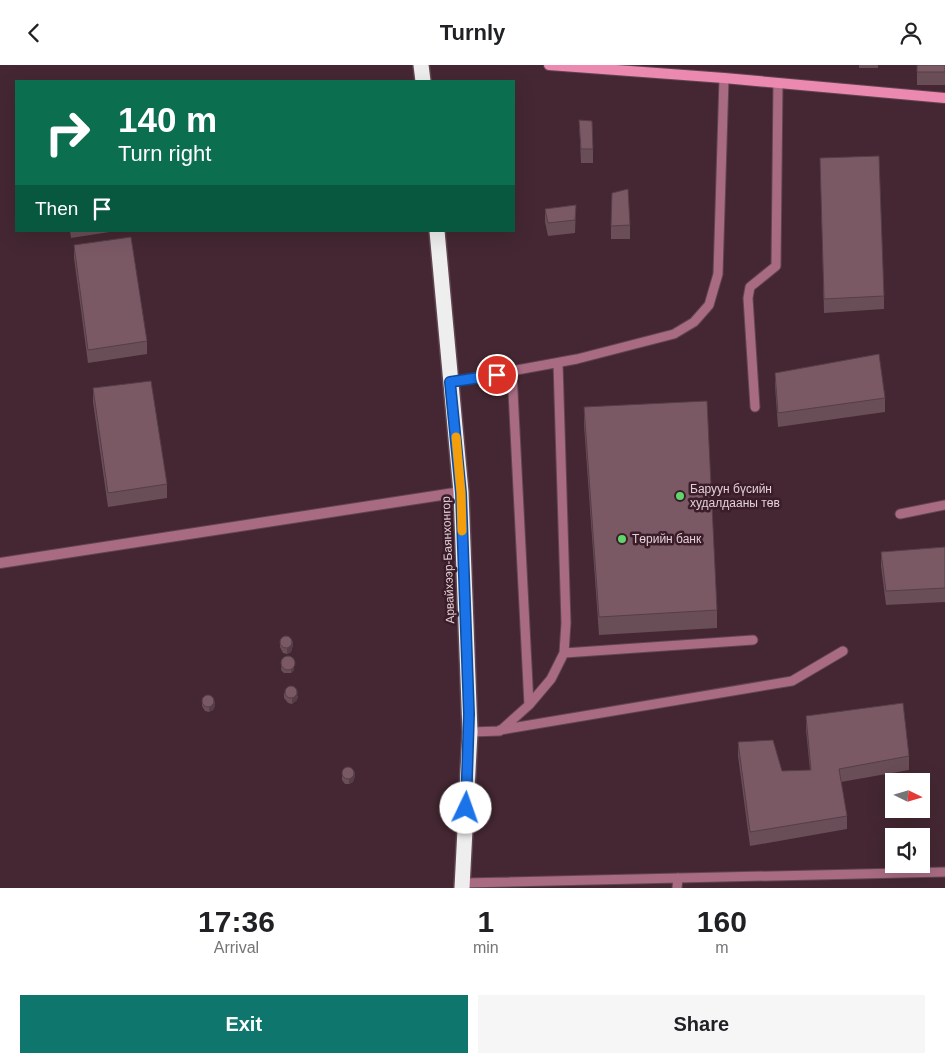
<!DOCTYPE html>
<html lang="en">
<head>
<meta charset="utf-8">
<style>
  :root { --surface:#fff; --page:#f6f6f6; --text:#202124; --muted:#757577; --accent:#0f766e }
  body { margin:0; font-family:Helvetica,sans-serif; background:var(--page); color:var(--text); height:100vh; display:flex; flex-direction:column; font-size:19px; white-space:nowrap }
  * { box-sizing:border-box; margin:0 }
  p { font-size:16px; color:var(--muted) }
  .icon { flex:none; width:28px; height:28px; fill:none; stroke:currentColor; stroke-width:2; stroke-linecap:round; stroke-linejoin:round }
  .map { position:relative; height:823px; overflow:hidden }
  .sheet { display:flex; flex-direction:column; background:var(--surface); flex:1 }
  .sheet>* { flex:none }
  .hud { position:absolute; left:15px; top:15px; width:500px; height:152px; border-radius:0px; box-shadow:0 5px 20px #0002; background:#0b6e4f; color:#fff; overflow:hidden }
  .needle { width:32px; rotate:95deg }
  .fabs { position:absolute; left:885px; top:708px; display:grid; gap:10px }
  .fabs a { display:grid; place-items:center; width:45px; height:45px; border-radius:0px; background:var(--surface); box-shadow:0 5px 20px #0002; font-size:25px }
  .pin { position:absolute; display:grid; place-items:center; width:42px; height:42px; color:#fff; margin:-21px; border:2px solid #fff; border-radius:50%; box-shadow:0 1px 5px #0007 }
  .me { position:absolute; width:55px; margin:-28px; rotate:3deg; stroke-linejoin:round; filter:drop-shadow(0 0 4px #0008) }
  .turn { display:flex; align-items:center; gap:18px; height:105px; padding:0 20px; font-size:22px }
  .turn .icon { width:65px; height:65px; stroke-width:2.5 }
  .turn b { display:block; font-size:35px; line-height:42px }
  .then { display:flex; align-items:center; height:48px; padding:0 20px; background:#0003; gap:10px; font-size:19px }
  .eta { display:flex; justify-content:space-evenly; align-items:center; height:85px; text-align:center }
  .eta b { font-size:30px; font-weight:800; line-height:35px }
  .primary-button { display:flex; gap:10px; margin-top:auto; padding:10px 20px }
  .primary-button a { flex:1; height:58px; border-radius:0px; background:var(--accent); color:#fff; font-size:20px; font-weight:800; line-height:58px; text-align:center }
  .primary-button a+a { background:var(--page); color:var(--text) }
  header { display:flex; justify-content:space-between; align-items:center; height:65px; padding:0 20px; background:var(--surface); font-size:22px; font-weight:800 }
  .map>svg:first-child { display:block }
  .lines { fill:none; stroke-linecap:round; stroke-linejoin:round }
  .lane-casing { stroke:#614550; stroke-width:11 }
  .street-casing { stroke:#614550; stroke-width:12 }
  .secondary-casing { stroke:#614550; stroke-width:12 }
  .highway-casing { stroke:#614550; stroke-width:18 }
  .lane { stroke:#a86b82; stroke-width:9 }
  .street { stroke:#a86b82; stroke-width:10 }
  .secondary { stroke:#eb89b0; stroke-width:10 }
  .highway { stroke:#eee; stroke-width:15 }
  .wall { fill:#694d57 }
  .shaded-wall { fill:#553e47 }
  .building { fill:#7a5965; stroke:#553e47 }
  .route-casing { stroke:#114b97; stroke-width:12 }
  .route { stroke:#1a73e8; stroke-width:9 }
  .slow { stroke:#f59e0b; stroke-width:9 }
  .poi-dot { fill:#5fd56b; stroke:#3a1d28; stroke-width:2 }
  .labels { text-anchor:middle; stroke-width:5; stroke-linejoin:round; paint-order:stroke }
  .poi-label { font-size:12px; fill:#e3cfd6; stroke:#3a1d28; text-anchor:start }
  .street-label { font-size:12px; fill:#e3cfd6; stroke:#3a1d28 }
</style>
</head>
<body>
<header><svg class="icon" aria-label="back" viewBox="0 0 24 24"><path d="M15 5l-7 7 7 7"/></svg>Turnly<svg class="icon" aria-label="person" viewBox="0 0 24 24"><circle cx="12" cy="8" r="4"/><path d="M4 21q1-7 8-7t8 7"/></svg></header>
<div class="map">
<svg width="945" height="823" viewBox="0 0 945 823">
  <rect width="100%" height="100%" fill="#442732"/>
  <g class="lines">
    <g class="lane-casing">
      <path id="lane" d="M 512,307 L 529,640
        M 451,317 L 577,294 L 674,269 L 694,257 L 709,240 L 718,209 L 724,13
        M 755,342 L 748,233 L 750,222 L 776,201 L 778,18
        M 900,449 L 945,440
        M 564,588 L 753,575
        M 500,665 L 792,616 L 843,586
        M 470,667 L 500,666 L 529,640 L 551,614 L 564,588 L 566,558 L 558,298
        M 462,818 L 945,807
        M 677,823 L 678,813"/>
    </g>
    <g class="street-casing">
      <path id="street" d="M 0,498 L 461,427"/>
    </g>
    <g class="secondary-casing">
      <path id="secondary" d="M 549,0 L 724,13 L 945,33"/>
    </g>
    <g class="highway-casing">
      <path id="highway" d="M 421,0 L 423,16
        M 437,166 L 461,427 L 470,667 L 462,823"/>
    </g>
    <use href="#lane" class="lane"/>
    <use href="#street" class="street"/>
    <use href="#secondary" class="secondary"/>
    <use href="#highway" class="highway"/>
  </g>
  <path class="wall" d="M 859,0 L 878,0 L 878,3 L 859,3 Z
    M 945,0 L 945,20 L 917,20 L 917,7 Z
    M 579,55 L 593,84 L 593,98 L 581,98 Z
    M 820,93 L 884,231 L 884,244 L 824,248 Z
    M 576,140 L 575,168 L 548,171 L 545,157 L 545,144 Z
    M 630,160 L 630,174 L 611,174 L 611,161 Z
    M 70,166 L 116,166 L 71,173 Z
    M 74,180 L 147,276 L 147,289 L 88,298 L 74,193 Z
    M 775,308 L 885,333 L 885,347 L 778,362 L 775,321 Z
    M 93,323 L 167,419 L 167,433 L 108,442 L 93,337 Z
    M 584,342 L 717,545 L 717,563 L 599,570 L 584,360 Z
    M 945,482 L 945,537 L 886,540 L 881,501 L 881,487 Z
    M 280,577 L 293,580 L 291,587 L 287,589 L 283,588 L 280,582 Z
    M 282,594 L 294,605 L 291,608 L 284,608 L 281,605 Z
    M 284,628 L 298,631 L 297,635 L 292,639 L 288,638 L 284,633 Z
    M 202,636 L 215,641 L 213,645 L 209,647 L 205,646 L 202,641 Z
    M 806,651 L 909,691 L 909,705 L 841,717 L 847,751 L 847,764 L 750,781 L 738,691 L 738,677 L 782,706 L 810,705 L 806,665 Z
    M 342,711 L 355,711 L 353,717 L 349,719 L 345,719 L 342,715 Z"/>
  <path class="shaded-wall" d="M 293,575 L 293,580 L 291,587 L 287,589 L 287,584 Z
    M 294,596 L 294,605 L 291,608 L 291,604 Z
    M 298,626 L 297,635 L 292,639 L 292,634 Z
    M 215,636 L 215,641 L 213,645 L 209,647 L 209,643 Z
    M 355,706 L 355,711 L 353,717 L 349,719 L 349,715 Z"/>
  <path class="building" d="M 917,0 L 945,0 L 945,7 L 917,7 Z
    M 579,55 L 592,56 L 593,84 L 581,84 Z
    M 879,91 L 884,231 L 824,234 L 820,93 Z
    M 628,124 L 630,160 L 611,161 L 612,128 Z
    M 576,140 L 575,155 L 548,158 L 545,144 Z
    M 131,172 L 147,276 L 88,285 L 74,180 Z
    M 879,289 L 885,333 L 778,348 L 775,308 Z
    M 151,316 L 167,419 L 108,428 L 93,323 Z
    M 707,336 L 717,545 L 599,552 L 584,342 Z
    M 945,482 L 945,523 L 886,526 L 881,487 Z
    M280 577a6 6 0 1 1 12 0a6 6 0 1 1-12 0Z
    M281 598a7 7 0 1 1 14 0a7 7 0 1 1-14 0Z
    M285 627a6 6 0 1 1 12 0a6 6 0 1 1-12 0Z
    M202 636a6 6 0 1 1 12 0a6 6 0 1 1-12 0Z
    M 903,638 L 909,691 L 839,704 L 847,751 L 750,767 L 738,677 L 773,675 L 782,706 L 811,705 L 806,651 Z
    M342 708a6 6 0 1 1 12 0a6 6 0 1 1-12 0Z"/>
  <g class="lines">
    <g class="route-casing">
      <path id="route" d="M 466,743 L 469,649 L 461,428 L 450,317 L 497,310"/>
    </g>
    <use href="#route" class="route"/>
    <path class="slow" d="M 456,372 L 461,428 L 462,466"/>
  </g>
  <g class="poi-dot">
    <circle cx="680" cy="431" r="5"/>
    <circle cx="622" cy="474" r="5"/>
  </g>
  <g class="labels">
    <g class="poi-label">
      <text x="690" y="428">Баруун бүсийн<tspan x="690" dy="14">худалдааны төв</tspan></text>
      <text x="632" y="478">Төрийн банк</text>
    </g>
    <g class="street-label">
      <text transform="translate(448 495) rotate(-92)" y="4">Арвайхээр-Баянхонгор</text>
    </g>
  </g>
</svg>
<div class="fabs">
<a><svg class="needle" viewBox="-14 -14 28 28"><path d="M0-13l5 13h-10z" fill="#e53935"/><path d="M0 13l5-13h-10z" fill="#757577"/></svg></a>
<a><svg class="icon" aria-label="sound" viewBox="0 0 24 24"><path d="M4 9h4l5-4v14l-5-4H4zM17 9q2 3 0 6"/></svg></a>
</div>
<div class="pin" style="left:497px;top:310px;background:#d93025"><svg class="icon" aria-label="arrive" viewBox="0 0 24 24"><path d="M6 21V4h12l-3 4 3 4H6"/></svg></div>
<svg class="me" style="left:466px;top:743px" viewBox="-20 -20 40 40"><circle r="19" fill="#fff"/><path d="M0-13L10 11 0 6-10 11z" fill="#1a73e8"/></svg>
<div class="hud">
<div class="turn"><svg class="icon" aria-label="right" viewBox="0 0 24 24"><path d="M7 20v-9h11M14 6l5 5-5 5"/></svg><div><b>140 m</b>Turn right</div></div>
<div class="then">Then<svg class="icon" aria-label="arrive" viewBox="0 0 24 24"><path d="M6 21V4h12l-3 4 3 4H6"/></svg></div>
</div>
</div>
<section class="sheet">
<div class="eta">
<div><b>17:36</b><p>Arrival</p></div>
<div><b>1</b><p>min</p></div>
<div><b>160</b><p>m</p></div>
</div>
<div class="primary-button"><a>Exit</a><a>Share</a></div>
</section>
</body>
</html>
